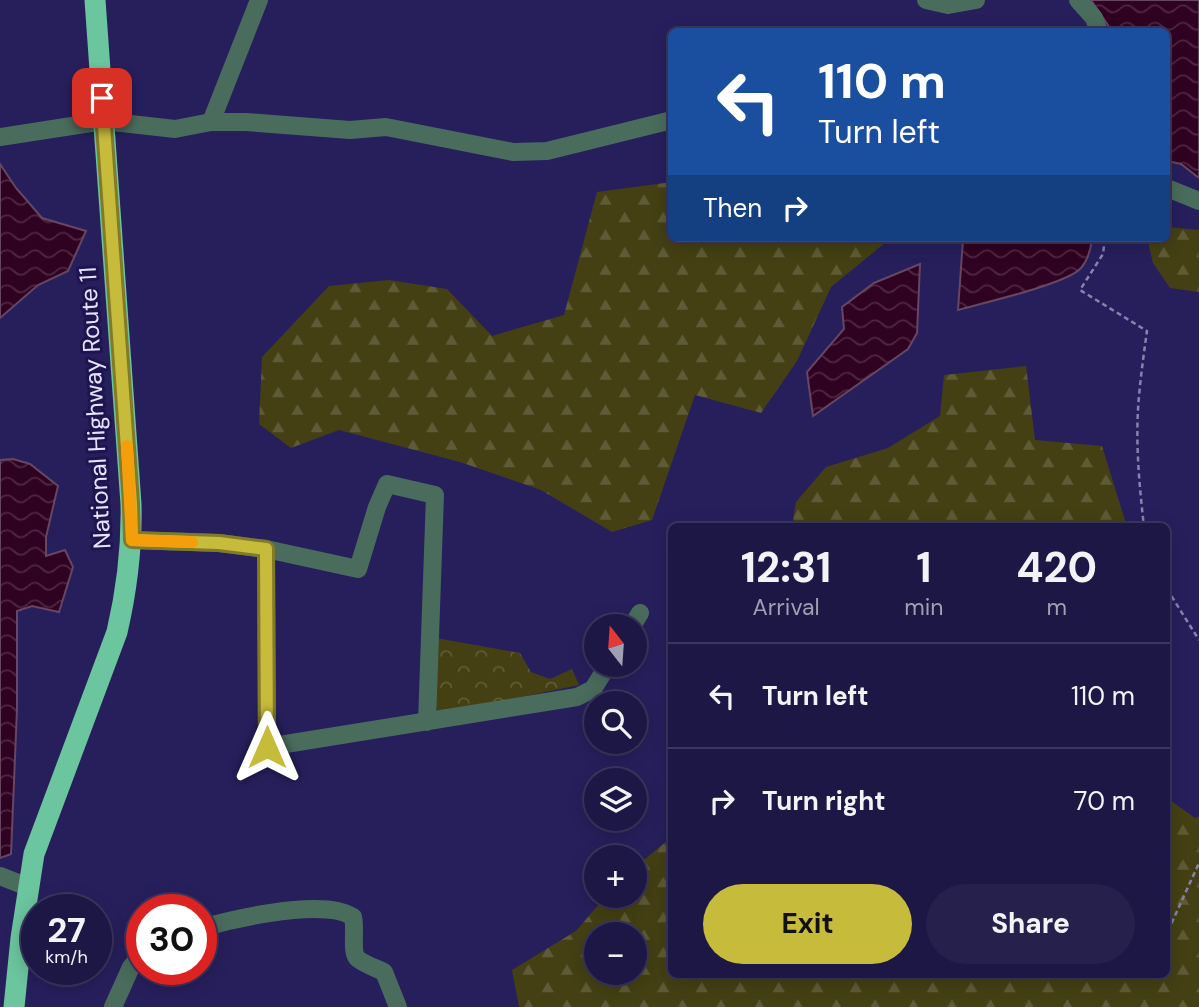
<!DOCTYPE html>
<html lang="en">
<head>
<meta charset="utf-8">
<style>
  :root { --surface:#1d1745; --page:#25204c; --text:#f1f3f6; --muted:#a09fb3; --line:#3b365e; --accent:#c7bb3c }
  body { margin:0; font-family:"DM Sans",sans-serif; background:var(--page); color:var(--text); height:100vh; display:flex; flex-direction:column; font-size:26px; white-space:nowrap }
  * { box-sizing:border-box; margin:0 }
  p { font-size:23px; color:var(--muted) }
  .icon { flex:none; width:38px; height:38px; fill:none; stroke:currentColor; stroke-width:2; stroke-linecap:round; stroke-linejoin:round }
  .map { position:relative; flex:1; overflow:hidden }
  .details { position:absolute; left:668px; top:523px; width:502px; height:455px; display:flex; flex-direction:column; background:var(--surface); border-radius:10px; box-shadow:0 4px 18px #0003,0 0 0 2px var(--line) }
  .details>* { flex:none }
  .banner { position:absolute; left:668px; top:28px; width:502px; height:214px; border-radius:10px; box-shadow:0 4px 18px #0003,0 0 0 2px var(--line); background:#1a4fa0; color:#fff; overflow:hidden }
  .needle { width:46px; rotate:343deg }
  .controls { position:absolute; left:584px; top:614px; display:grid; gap:14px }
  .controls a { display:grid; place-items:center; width:63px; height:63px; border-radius:50%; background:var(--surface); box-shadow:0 4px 18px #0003,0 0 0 2px var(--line); font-size:35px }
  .speed { position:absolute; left:21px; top:894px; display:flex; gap:14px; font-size:35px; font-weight:700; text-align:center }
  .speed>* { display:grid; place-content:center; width:91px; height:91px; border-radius:50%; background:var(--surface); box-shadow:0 4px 18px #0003,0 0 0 2px var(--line); line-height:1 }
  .speed small { font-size:18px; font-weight:400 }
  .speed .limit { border:10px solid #d22; background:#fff; color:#111 }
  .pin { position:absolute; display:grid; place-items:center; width:60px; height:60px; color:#fff; margin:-30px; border-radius:14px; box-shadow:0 4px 10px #0006 }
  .me { position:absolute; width:77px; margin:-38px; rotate:0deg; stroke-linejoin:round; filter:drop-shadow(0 0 5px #0008) }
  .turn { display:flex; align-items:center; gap:24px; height:147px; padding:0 35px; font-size:32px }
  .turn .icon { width:91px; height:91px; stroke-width:2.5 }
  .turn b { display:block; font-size:49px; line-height:60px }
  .then { display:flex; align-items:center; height:66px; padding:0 35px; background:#0003; gap:14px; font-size:26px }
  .eta { display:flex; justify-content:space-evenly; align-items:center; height:119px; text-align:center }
  .eta b { font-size:42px; font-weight:700; line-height:49px }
  .cta { display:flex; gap:14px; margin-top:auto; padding:14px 35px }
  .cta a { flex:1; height:80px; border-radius:42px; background:var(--accent); color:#111; font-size:28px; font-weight:700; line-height:80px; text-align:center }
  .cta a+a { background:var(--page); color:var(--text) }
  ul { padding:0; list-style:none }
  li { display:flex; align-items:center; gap:21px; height:105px; padding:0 35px; border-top:2px solid var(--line) }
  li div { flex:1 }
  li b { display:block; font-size:26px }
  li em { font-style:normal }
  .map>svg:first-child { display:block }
  .forest { fill:url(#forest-firs); fill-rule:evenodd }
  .park { fill:url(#park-crowns) }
  .water { fill:url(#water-waves); stroke:#664663; stroke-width:2 }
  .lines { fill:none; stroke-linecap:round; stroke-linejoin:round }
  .path { stroke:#8683ad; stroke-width:2.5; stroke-dasharray:5 3.5; stroke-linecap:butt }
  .minor { stroke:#4a6c5c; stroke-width:18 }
  .highway { stroke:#6bc59e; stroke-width:21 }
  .route-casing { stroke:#817a27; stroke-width:18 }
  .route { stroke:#c7bb3c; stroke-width:12 }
  .slow { stroke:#f59e0b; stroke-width:12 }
  .labels { text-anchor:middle; stroke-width:6; stroke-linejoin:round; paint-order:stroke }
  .street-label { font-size:24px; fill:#e4e5fc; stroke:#1f1450 }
</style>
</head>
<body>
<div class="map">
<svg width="1199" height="1007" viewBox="0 0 1199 1007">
  <defs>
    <pattern id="forest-firs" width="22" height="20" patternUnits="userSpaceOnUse" patternTransform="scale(1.75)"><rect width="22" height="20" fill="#444014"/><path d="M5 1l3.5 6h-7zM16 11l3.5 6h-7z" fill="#5f5b37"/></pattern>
    <pattern id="park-crowns" width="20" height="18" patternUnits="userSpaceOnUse" patternTransform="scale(1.75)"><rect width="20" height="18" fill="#444014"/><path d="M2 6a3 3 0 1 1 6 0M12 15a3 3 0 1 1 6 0" fill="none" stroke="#5f5b37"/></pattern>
    <pattern id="water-waves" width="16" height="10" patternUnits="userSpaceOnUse" patternTransform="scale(1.75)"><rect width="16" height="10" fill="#300221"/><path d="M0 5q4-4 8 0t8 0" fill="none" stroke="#4e2742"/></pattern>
  </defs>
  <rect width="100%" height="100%" fill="#271f5c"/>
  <path class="forest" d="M 672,182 L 672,238 L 891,238 L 831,287 L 797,361 L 761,413 L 695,395 L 652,520 L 612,532 L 541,490 L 460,462 L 339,430 L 291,448 L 259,424 L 262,357 L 329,286 L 389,280 L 447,289 L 492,336 L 564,315 L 597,192 Z
    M 1167,227 L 1199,230 L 1199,292 L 1170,288 L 1153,263 L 1147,238 L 1167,238 Z
    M 1026,366 L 1035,440 L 1102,446 L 1127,527 L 792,527 L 796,502 L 826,467 L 888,448 L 940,416 L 944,375 Z
    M 1167,798 L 1195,818 L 1199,817 L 1199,1007 L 519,1007 L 512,970 L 576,931 L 606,896 L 635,896 L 635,867 L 672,837 L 672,975 L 1167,975 ZM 597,934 L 635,934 L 635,973 L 597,973 Z"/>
  <path class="park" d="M 436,638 L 520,653 L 531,672 L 550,679 L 572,669 L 579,685 L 440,714 L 435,706 Z"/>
  <path class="water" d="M 1091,0 L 1199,0 L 1199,178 L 1181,164 L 1167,161 L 1167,32 L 1112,31 Z
    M 0,164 L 16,188 L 42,218 L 86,231 L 68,271 L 38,285 L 0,318 Z
    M 965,238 L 1092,238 C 1091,248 1088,260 1081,268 C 1067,284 982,303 958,310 L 963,240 Z
    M 920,264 L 917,333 L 908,349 L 813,416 L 807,372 L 844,329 L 842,307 L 874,283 Z
    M 13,459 L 30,464 L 58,486 L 46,537 L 46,556 L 65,550 L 73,567 L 59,612 L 32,606 L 17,611 L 17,709 L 11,854 L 0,858 L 0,460 Z"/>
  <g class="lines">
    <path class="path" d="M 1105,238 L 1103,254 L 1080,290 L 1147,331 C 1144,352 1141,374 1139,396 C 1135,439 1139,483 1144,527
      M 1167,589 L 1199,640
      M 1168,931 L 1199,863"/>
    <path class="minor" d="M 926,0 L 948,5 L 976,0
      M 1078,0 L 1094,18 L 1099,32
      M 211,122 L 259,0
      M 0,137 L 104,121 L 175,129 L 211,122 L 246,122 L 350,130 L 386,127 L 513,152 L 547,151 L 672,120
      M 1167,188 L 1199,201
      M 132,540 L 219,543 L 266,549 L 358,569 L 377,507 L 387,484 L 435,495 L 427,722
      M 266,549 L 267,747 L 577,697 L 593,689 L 608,665
      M 632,626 L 640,613
      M 0,876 L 28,887
      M 201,928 C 237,918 301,904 338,911 C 343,912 348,914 353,917 C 356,928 351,951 357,958 C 363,964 376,968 384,972 L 398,1007
      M 113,1007 L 131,967 L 142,954"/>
    <path class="highway" d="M 14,1007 L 21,938 L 34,854 L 117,632 C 127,589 132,548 131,504 L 95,0"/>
  </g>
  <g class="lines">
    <g class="route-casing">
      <path id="route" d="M 102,98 L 131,504 L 132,540 L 219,543 L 266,549 L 267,747"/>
    </g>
    <use href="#route" class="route"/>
    <path class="slow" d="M 127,446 L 132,540 L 192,542"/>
  </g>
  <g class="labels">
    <g class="street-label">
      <text transform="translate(95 408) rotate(-93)" y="8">National Highway Route 11</text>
    </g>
  </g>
</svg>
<div class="controls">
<a><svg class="needle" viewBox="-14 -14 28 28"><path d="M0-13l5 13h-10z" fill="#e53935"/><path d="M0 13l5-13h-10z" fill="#a09fb3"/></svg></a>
<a><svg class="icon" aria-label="search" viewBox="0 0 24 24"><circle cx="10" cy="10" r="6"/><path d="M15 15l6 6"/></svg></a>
<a><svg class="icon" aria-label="layers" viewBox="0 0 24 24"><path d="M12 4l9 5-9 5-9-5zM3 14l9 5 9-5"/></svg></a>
<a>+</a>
<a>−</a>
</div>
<div class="speed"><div>27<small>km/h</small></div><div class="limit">30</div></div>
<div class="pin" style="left:102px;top:98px;background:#d93025"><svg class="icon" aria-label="arrive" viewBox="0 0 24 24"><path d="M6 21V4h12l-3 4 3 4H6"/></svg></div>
<svg class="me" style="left:267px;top:747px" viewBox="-20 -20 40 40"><path d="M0-17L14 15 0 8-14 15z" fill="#c7bb3c" stroke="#fff" stroke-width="4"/></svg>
<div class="banner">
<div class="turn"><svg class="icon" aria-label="left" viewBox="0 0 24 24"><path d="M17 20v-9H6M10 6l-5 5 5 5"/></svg><div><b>110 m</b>Turn left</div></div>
<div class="then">Then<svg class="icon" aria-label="right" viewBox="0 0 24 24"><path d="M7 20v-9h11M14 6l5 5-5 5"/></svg></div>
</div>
<section class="details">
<div class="eta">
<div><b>12:31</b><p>Arrival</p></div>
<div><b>1</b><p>min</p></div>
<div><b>420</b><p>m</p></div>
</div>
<ul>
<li><svg class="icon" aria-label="left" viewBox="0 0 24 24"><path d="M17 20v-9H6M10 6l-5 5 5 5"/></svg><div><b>Turn left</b></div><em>110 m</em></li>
<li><svg class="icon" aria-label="right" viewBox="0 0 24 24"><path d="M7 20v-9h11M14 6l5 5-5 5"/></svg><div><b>Turn right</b></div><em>70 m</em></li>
</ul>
<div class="cta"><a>Exit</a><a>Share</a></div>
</section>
</div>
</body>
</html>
